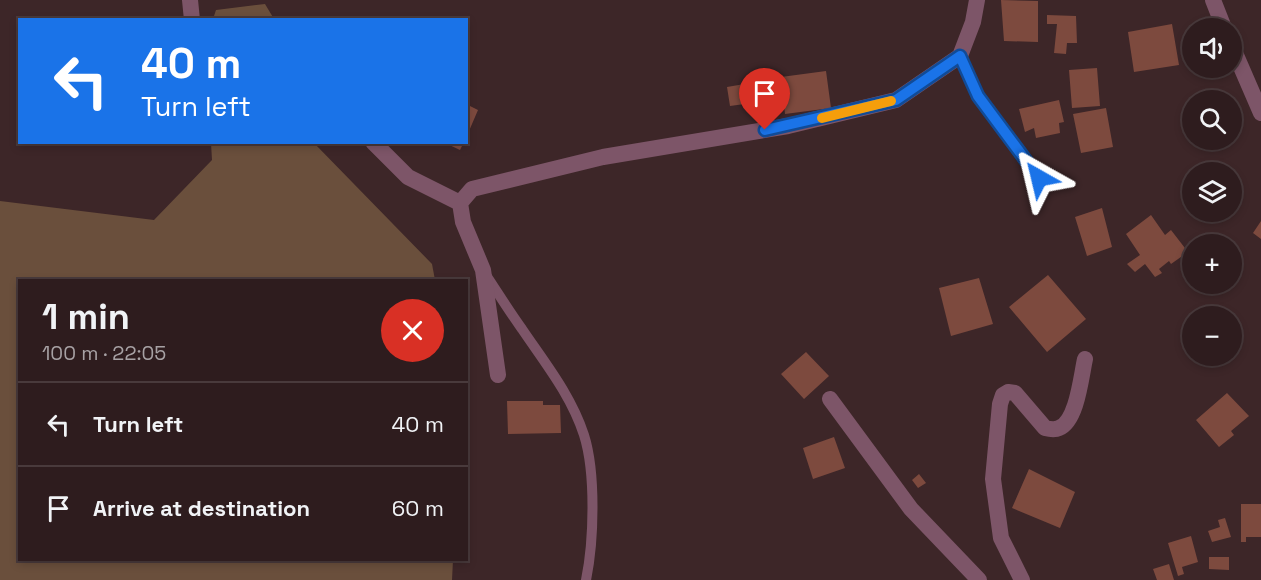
<!DOCTYPE html>
<html lang="en">
<head>
<meta charset="utf-8">
<style>
  :root { --surface:#2e1c1e; --page:#362527; --text:#f1f3f6; --muted:#a7a1a4; --line:#493a3c }
  body { margin:0; font-family:"Space Grotesk",sans-serif; background:var(--page); color:var(--text); height:100vh; display:flex; flex-direction:column; font-size:22px; white-space:nowrap }
  * { box-sizing:border-box; margin:0 }
  p { font-size:20px; color:var(--muted) }
  .icon { flex:none; width:33px; height:33px; fill:none; stroke:currentColor; stroke-width:2; stroke-linecap:round; stroke-linejoin:round }
  .map { position:relative; flex:1; overflow:hidden }
  .side { position:absolute; left:18px; top:279px; width:450px; height:282px; display:flex; flex-direction:column; background:var(--surface); border-radius:0px; box-shadow:0 3px 9px #0003,0 0 0 2px var(--line) }
  .side>* { flex:none }
  .top-card { position:absolute; left:18px; top:18px; width:450px; height:126px; border-radius:0px; box-shadow:0 3px 9px #0003,0 0 0 2px var(--line); background:#1a73e8; color:#fff; overflow:hidden }
  .tools { position:absolute; left:1182px; top:18px; display:grid; gap:12px }
  .tools a { display:grid; place-items:center; width:60px; height:60px; border-radius:50%; background:var(--surface); box-shadow:0 3px 9px #0003,0 0 0 2px var(--line); font-size:30px }
  .pin { position:absolute; display:grid; place-items:center; width:51px; height:51px; color:#fff; margin:-62px -26px; border-radius:50% 50% 50% 0; rotate:-45deg; box-shadow:0 0 6px #0007 }
  .pin .icon { rotate:45deg }
  .me { position:absolute; width:66px; margin:-33px; rotate:323deg; stroke-linejoin:round; filter:drop-shadow(0 0 4px #0008) }
  .turn { display:flex; align-items:center; gap:21px; height:126px; padding:0 24px; font-size:27px }
  .turn .icon { width:78px; height:78px; stroke-width:2.5 }
  .turn b { display:block; font-size:42px; line-height:51px }
  .round { display:grid; place-items:center; flex:none; width:63px; height:63px; border-radius:32px; background:var(--page) }
  .headline { display:flex; align-items:center; justify-content:space-between; height:102px; padding:0 24px }
  h1 { font-size:36px; font-weight:600; line-height:45px }
  ul { padding:0; list-style:none }
  li { display:flex; align-items:center; gap:18px; height:84px; padding:0 24px; border-top:2px solid var(--line) }
  li div { flex:1 }
  li b { display:block; font-size:22px }
  li em { font-style:normal }
  .map>svg:first-child { display:block }
  .green { fill:#6a4f3c }
  .building { fill:#7d4a3e }
  .lines { fill:none; stroke-linecap:round; stroke-linejoin:round }
  .service { stroke:#7d5568; stroke-width:10 }
  .minor { stroke:#7d5568; stroke-width:16 }
  .tertiary { stroke:#7d5568; stroke-width:16 }
  .route-casing { stroke:#114b97; stroke-width:15 }
  .route { stroke:#1a73e8; stroke-width:10 }
  .slow { stroke:#f59e0b; stroke-width:10 }
</style>
</head>
<body>
<div class="map">
<svg width="1261" height="580" viewBox="0 0 1261 580">
  <rect width="100%" height="100%" fill="#3d2628"/>
  <path class="green" d="M 265,4 L 274,19 L 213,19 L 216,10 Z
    M 211,143 L 314,143 L 432,264 L 435,280 L 20,280 L 20,560 L 453,560 L 452,580 L 0,580 L 0,201 L 154,220 L 212,160 Z"/>
  <path class="building" d="M 1001,0 L 1038,1 L 1038,42 L 1004,41 Z
    M 1047,15 L 1076,16 L 1077,43 L 1067,43 L 1066,54 L 1054,53 L 1057,24 L 1047,24 Z
    M 1172,24 L 1179,65 L 1134,72 L 1128,32 Z
    M 1097,68 L 1100,106 L 1072,108 L 1069,70 Z
    M 826,71 L 831,108 L 785,114 L 781,77 Z
    M 756,82 L 759,102 L 730,106 L 727,87 Z
    M 1059,100 L 1064,122 L 1059,123 L 1060,133 L 1036,138 L 1034,128 L 1025,132 L 1019,109 Z
    M 466,104 L 478,110 L 466,138 Z
    M 1106,108 L 1113,147 L 1081,153 L 1073,114 Z
    M 443,142 L 464,142 L 460,150 Z
    M 1102,208 L 1112,247 L 1087,256 L 1075,217 Z
    M 1151,215 L 1165,235 L 1171,230 L 1188,252 L 1171,264 L 1169,261 L 1159,269 L 1162,273 L 1155,277 L 1145,264 L 1135,272 L 1127,264 L 1140,255 L 1126,234 Z
    M 1261,221 L 1261,239 L 1253,233 Z
    M 1048,275 L 1086,319 L 1047,352 L 1009,307 Z
    M 979,278 L 993,324 L 951,336 L 939,288 Z
    M 806,352 L 829,376 L 804,399 L 781,374 Z
    M 1227,393 L 1249,416 L 1231,431 L 1234,435 L 1219,447 L 1196,420 Z
    M 507,401 L 543,401 L 543,405 L 560,405 L 561,433 L 508,434 Z
    M 834,437 L 845,468 L 813,479 L 803,448 Z
    M 1029,469 L 1075,492 L 1060,528 L 1012,508 Z
    M 919,474 L 926,483 L 918,488 L 912,480 Z
    M 1241,504 L 1261,504 L 1261,537 L 1246,537 L 1246,542 L 1241,542 Z
    M 1225,518 L 1231,537 L 1212,542 L 1208,531 L 1220,527 L 1218,520 Z
    M 1191,536 L 1198,562 L 1182,567 L 1184,574 L 1178,576 L 1168,543 Z
    M 1209,557 L 1229,557 L 1229,570 L 1209,569 Z
    M 1169,564 L 1174,580 L 1157,580 L 1153,569 Z"/>
  <g class="lines">
    <path class="service" d="M 960,56 L 978,96 L 1039,178
      M 486,275 C 498,293 509,311 522,329 C 545,363 571,395 584,435 C 596,473 594,541 586,580"/>
    <path class="minor" d="M 190,0 L 192,20
      M 373,142 L 408,177 L 460,203
      M 498,375 L 483,270 L 463,222 L 460,203 L 472,189 L 603,157 L 788,126 L 896,100 L 960,56 L 973,22 L 977,0
      M 830,399 L 911,509 L 979,580
      M 1022,580 L 1001,538 L 993,479 L 1000,404 L 1003,395 L 1008,392 L 1015,393 L 1045,428 C 1049,429 1055,430 1059,428 C 1077,421 1081,377 1085,359"/>
    <path class="tertiary" d="M 1213,0 L 1224,28
      M 1232,46 L 1261,113"/>
  </g>
  <g class="lines">
    <g class="route-casing">
      <path id="route" d="M 765,130 L 896,100 L 960,56 L 978,96 L 1039,178"/>
    </g>
    <use href="#route" class="route"/>
    <path class="slow" d="M 822,118 L 891,101"/>
  </g>
</svg>
<div class="tools">
<a><svg class="icon" aria-label="sound" viewBox="0 0 24 24"><path d="M4 9h4l5-4v14l-5-4H4zM17 9q2 3 0 6"/></svg></a>
<a><svg class="icon" aria-label="search" viewBox="0 0 24 24"><circle cx="10" cy="10" r="6"/><path d="M15 15l6 6"/></svg></a>
<a><svg class="icon" aria-label="layers" viewBox="0 0 24 24"><path d="M12 4l9 5-9 5-9-5zM3 14l9 5 9-5"/></svg></a>
<a>+</a>
<a>−</a>
</div>
<div class="pin" style="left:765px;top:130px;background:#d93025"><svg class="icon" aria-label="arrive" viewBox="0 0 24 24"><path d="M6 21V4h12l-3 4 3 4H6"/></svg></div>
<svg class="me" style="left:1039px;top:178px" viewBox="-20 -20 40 40"><path d="M0-17L14 15 0 8-14 15z" fill="#1a73e8" stroke="#fff" stroke-width="4"/></svg>
<div class="top-card">
<div class="turn"><svg class="icon" aria-label="left" viewBox="0 0 24 24"><path d="M17 20v-9H6M10 6l-5 5 5 5"/></svg><div><b>40 m</b>Turn left</div></div>
</div>
<section class="side">
<div class="headline"><div><h1>1 min</h1><p>100 m · 22:05</p></div><a class="round" style="background:#d93025;color:#fff"><svg class="icon" aria-label="close" viewBox="0 0 24 24"><path d="M6 6l12 12M18 6L6 18"/></svg></a></div>
<ul>
<li><svg class="icon" aria-label="left" viewBox="0 0 24 24"><path d="M17 20v-9H6M10 6l-5 5 5 5"/></svg><div><b>Turn left</b></div><em>40 m</em></li>
<li><svg class="icon" aria-label="arrive" viewBox="0 0 24 24"><path d="M6 21V4h12l-3 4 3 4H6"/></svg><div><b>Arrive at destination</b></div><em>60 m</em></li>
</ul>
</section>
</div>
</body>
</html>
